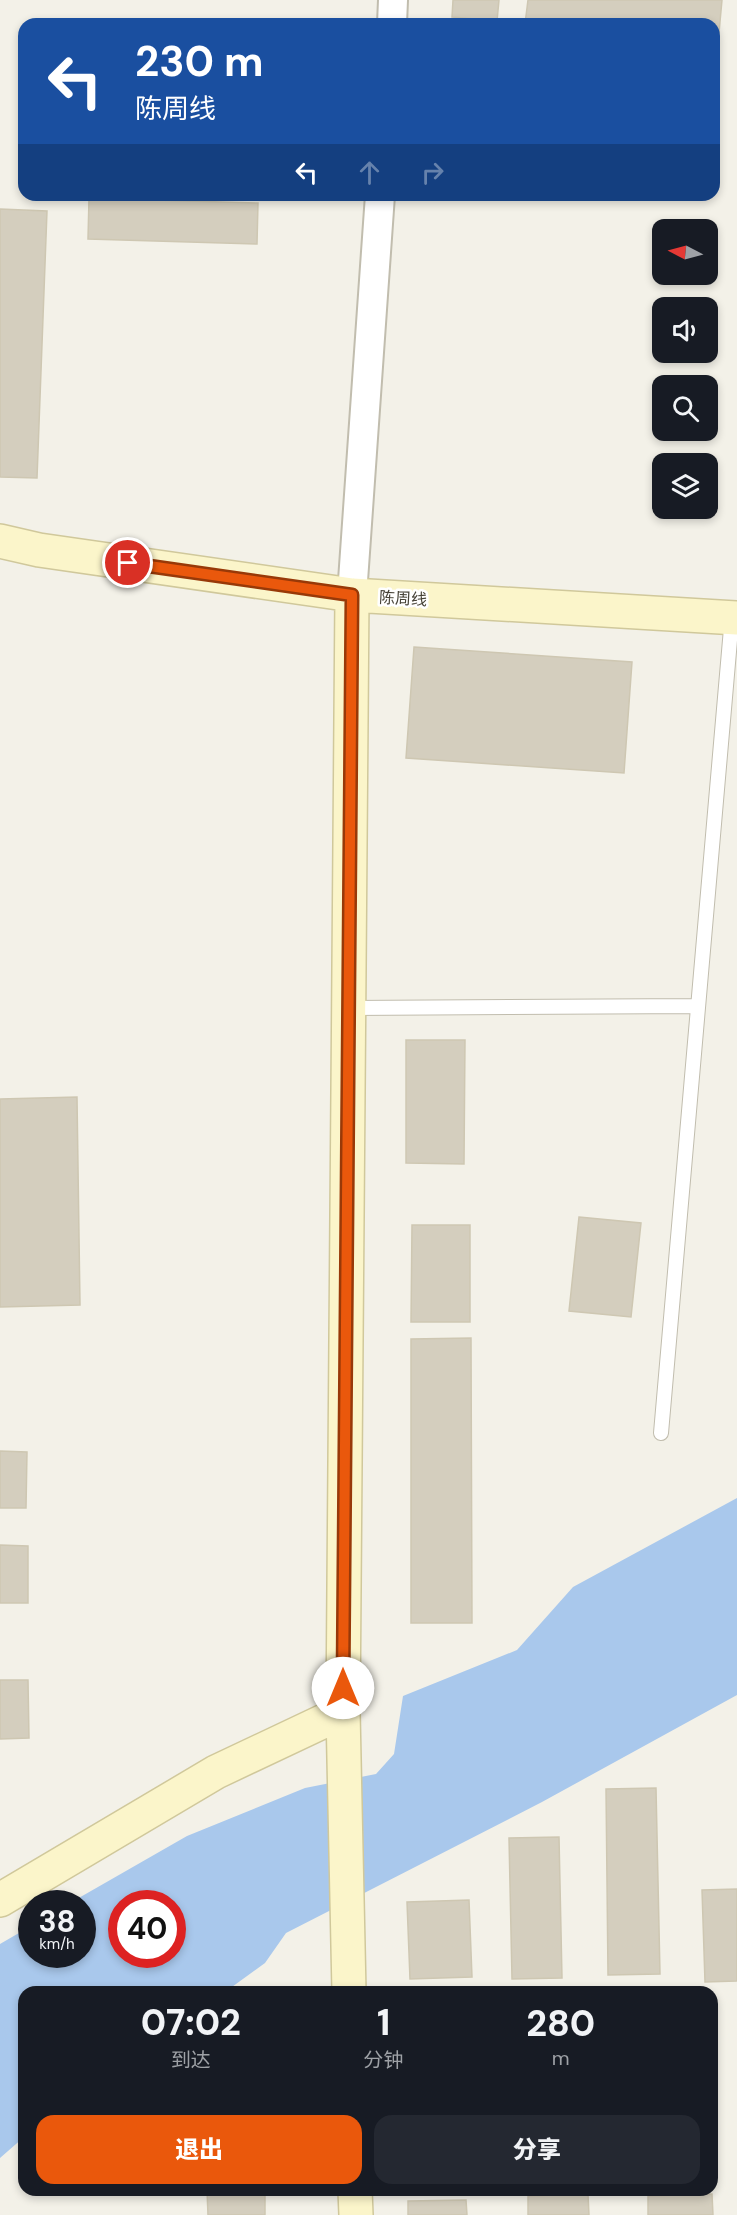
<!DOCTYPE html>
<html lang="zh">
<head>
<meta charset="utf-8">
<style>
  :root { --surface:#171b24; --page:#242831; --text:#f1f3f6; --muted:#9ea1a6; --accent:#ea580c }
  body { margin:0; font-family:"DM Sans","Noto Sans SC",sans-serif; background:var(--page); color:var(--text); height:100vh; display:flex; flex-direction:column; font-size:22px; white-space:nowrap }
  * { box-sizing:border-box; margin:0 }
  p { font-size:20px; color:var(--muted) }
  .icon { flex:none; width:33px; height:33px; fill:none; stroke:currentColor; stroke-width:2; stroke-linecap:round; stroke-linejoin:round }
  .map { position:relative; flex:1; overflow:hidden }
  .panel { position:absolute; left:18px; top:1986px; width:700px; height:210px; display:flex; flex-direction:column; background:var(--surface); border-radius:18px; box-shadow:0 3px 9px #0003 }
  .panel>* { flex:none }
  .hud { position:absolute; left:18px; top:18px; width:702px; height:183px; border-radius:18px; box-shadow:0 3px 9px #0003; background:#1a4fa0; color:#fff; overflow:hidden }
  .needle { width:39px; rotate:276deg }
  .tools { position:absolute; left:652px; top:219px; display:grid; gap:12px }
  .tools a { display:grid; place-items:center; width:66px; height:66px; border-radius:12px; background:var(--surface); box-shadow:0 3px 9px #0003; font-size:30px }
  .speed { position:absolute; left:18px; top:1890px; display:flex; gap:12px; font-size:30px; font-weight:700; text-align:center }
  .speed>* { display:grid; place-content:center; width:78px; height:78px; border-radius:50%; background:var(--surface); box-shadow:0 3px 9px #0003; line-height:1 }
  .speed small { font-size:15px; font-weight:400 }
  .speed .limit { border:9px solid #d22; background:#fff; color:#111 }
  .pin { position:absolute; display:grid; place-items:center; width:51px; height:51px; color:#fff; margin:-26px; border:3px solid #fff; border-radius:50%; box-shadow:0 2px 6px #0007 }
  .me { position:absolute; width:66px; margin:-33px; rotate:0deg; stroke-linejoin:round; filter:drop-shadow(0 0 4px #0008) }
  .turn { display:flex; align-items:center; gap:21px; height:126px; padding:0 18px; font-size:27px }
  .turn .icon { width:78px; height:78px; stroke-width:2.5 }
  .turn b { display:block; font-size:42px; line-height:51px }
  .lanes { display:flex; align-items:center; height:57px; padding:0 18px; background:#0003; justify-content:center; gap:30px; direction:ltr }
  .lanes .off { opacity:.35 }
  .eta { display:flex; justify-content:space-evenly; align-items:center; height:102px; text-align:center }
  .eta b { font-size:36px; font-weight:800; line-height:42px }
  .button { display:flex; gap:12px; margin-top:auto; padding:12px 18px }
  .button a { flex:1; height:69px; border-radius:18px; background:var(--accent); color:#fff; font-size:24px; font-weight:800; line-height:69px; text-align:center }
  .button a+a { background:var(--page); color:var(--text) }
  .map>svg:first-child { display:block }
  .water { fill:#a9c8ec; fill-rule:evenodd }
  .building { fill:#d4cebe; stroke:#cec7b2; stroke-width:1.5 }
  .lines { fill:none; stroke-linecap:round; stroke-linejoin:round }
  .lane-casing { stroke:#c1bdae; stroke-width:16 }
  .street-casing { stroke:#c1bdae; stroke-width:32 }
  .secondary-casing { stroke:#d0c89b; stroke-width:36 }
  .lane { stroke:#fff; stroke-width:14 }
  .street { stroke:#fff; stroke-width:28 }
  .secondary { stroke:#fbf5ca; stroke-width:33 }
  .route-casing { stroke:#983908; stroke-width:15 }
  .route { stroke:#ea580c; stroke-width:10 }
  .labels { text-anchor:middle; stroke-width:5; stroke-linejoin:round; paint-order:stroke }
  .street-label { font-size:16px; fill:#464237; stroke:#fff }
</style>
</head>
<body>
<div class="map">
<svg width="737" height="2215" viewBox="0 0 737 2215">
  <rect width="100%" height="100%" fill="#f3f1e8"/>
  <path class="water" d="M 737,1498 L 737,1695 L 542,1802 L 286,1933 L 265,1963 L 225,1992 L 24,1992 L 24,2137 L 0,2158 L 0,1944 L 31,1926 L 32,1954 L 82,1954 L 82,1904 L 70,1903 L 187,1836 L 305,1788 L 376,1774 L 394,1754 L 403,1696 L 517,1650 L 573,1587 ZM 122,1904 L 172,1904 L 172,1954 L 122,1954 Z"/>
  <path class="building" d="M 453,0 L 499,0 L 497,21 L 452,17 Z
    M 528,0 L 722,0 L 714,87 L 714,24 L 525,24 Z
    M 89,198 L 258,203 L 257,244 L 88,239 Z
    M 0,209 L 47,211 L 37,478 L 0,477 Z
    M 414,647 L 632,662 L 624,773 L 406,758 Z
    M 406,1040 L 465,1040 L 464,1164 L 406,1163 Z
    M 77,1097 L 80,1305 L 0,1307 L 0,1099 Z
    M 579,1217 L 641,1223 L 631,1317 L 569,1311 Z
    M 412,1225 L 470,1225 L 470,1322 L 411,1322 Z
    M 471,1338 L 472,1623 L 411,1623 L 411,1339 Z
    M 0,1451 L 27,1452 L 26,1508 L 0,1508 Z
    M 0,1545 L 28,1546 L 28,1603 L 0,1603 Z
    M 0,1680 L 28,1680 L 29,1738 L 0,1739 Z
    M 656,1788 L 660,1974 L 608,1975 L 606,1789 Z
    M 559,1837 L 562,1978 L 512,1979 L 509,1838 Z
    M 737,1889 L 737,1981 L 705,1982 L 702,1890 Z
    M 469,1900 L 472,1977 L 410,1979 L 407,1902 Z
    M 207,2190 L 265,2190 L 265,2215 L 208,2215 Z
    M 588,2194 L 589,2215 L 528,2215 L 528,2196 Z
    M 712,2194 L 713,2215 L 648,2215 L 648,2196 Z
    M 466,2200 L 467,2215 L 408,2215 L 408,2201 Z"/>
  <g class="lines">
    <g class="lane-casing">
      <path id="lane" d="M 349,1008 L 698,1006
        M 661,1433 L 732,617"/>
    </g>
    <g class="street-casing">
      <path id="street" d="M 392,24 L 393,0
        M 352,595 L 380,195"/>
    </g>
    <g class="secondary-casing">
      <path id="secondary" d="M 0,541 L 39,550 L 352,595 L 737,618
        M 0,1900 L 216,1772 L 343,1712
        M 349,1992 L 343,1712 L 352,595
        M 355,2190 L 356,2215"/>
    </g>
    <use href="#lane" class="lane"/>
    <use href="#street" class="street"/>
    <use href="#secondary" class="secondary"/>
  </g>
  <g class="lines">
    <g class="route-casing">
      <path id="route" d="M 128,563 L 352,595 L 343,1688"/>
    </g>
    <use href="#route" class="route"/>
  </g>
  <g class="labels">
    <g class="street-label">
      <text transform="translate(403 598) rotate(3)" y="6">陈周线</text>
    </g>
  </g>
</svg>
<div class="tools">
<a><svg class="needle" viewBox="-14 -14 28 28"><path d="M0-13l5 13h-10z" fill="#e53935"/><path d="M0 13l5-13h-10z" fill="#9ea1a6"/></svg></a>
<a><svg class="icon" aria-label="sound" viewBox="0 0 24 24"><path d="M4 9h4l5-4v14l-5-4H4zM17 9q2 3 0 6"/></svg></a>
<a><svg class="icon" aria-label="search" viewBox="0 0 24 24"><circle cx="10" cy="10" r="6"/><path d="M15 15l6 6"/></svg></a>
<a><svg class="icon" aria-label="layers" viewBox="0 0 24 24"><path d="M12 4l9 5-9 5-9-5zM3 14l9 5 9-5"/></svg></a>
</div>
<div class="speed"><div>38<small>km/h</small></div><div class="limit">40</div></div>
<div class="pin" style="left:128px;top:563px;background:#d93025"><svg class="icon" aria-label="arrive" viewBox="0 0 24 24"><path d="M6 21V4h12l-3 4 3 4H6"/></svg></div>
<svg class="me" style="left:343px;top:1688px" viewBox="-20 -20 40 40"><circle r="19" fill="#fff"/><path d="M0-13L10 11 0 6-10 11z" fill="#ea580c"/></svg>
<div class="hud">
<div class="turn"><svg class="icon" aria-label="left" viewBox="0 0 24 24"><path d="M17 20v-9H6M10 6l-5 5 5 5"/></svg><div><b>230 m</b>陈周线</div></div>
<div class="lanes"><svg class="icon" aria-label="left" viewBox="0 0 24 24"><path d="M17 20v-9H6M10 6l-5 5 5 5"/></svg><svg class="icon off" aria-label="ahead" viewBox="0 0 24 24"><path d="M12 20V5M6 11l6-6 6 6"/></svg><svg class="icon off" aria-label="right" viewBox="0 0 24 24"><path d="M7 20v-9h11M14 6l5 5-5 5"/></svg></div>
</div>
<section class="panel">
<div class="eta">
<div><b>07:02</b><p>到达</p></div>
<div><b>1</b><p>分钟</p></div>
<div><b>280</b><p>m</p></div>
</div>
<div class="button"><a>退出</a><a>分享</a></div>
</section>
</div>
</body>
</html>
